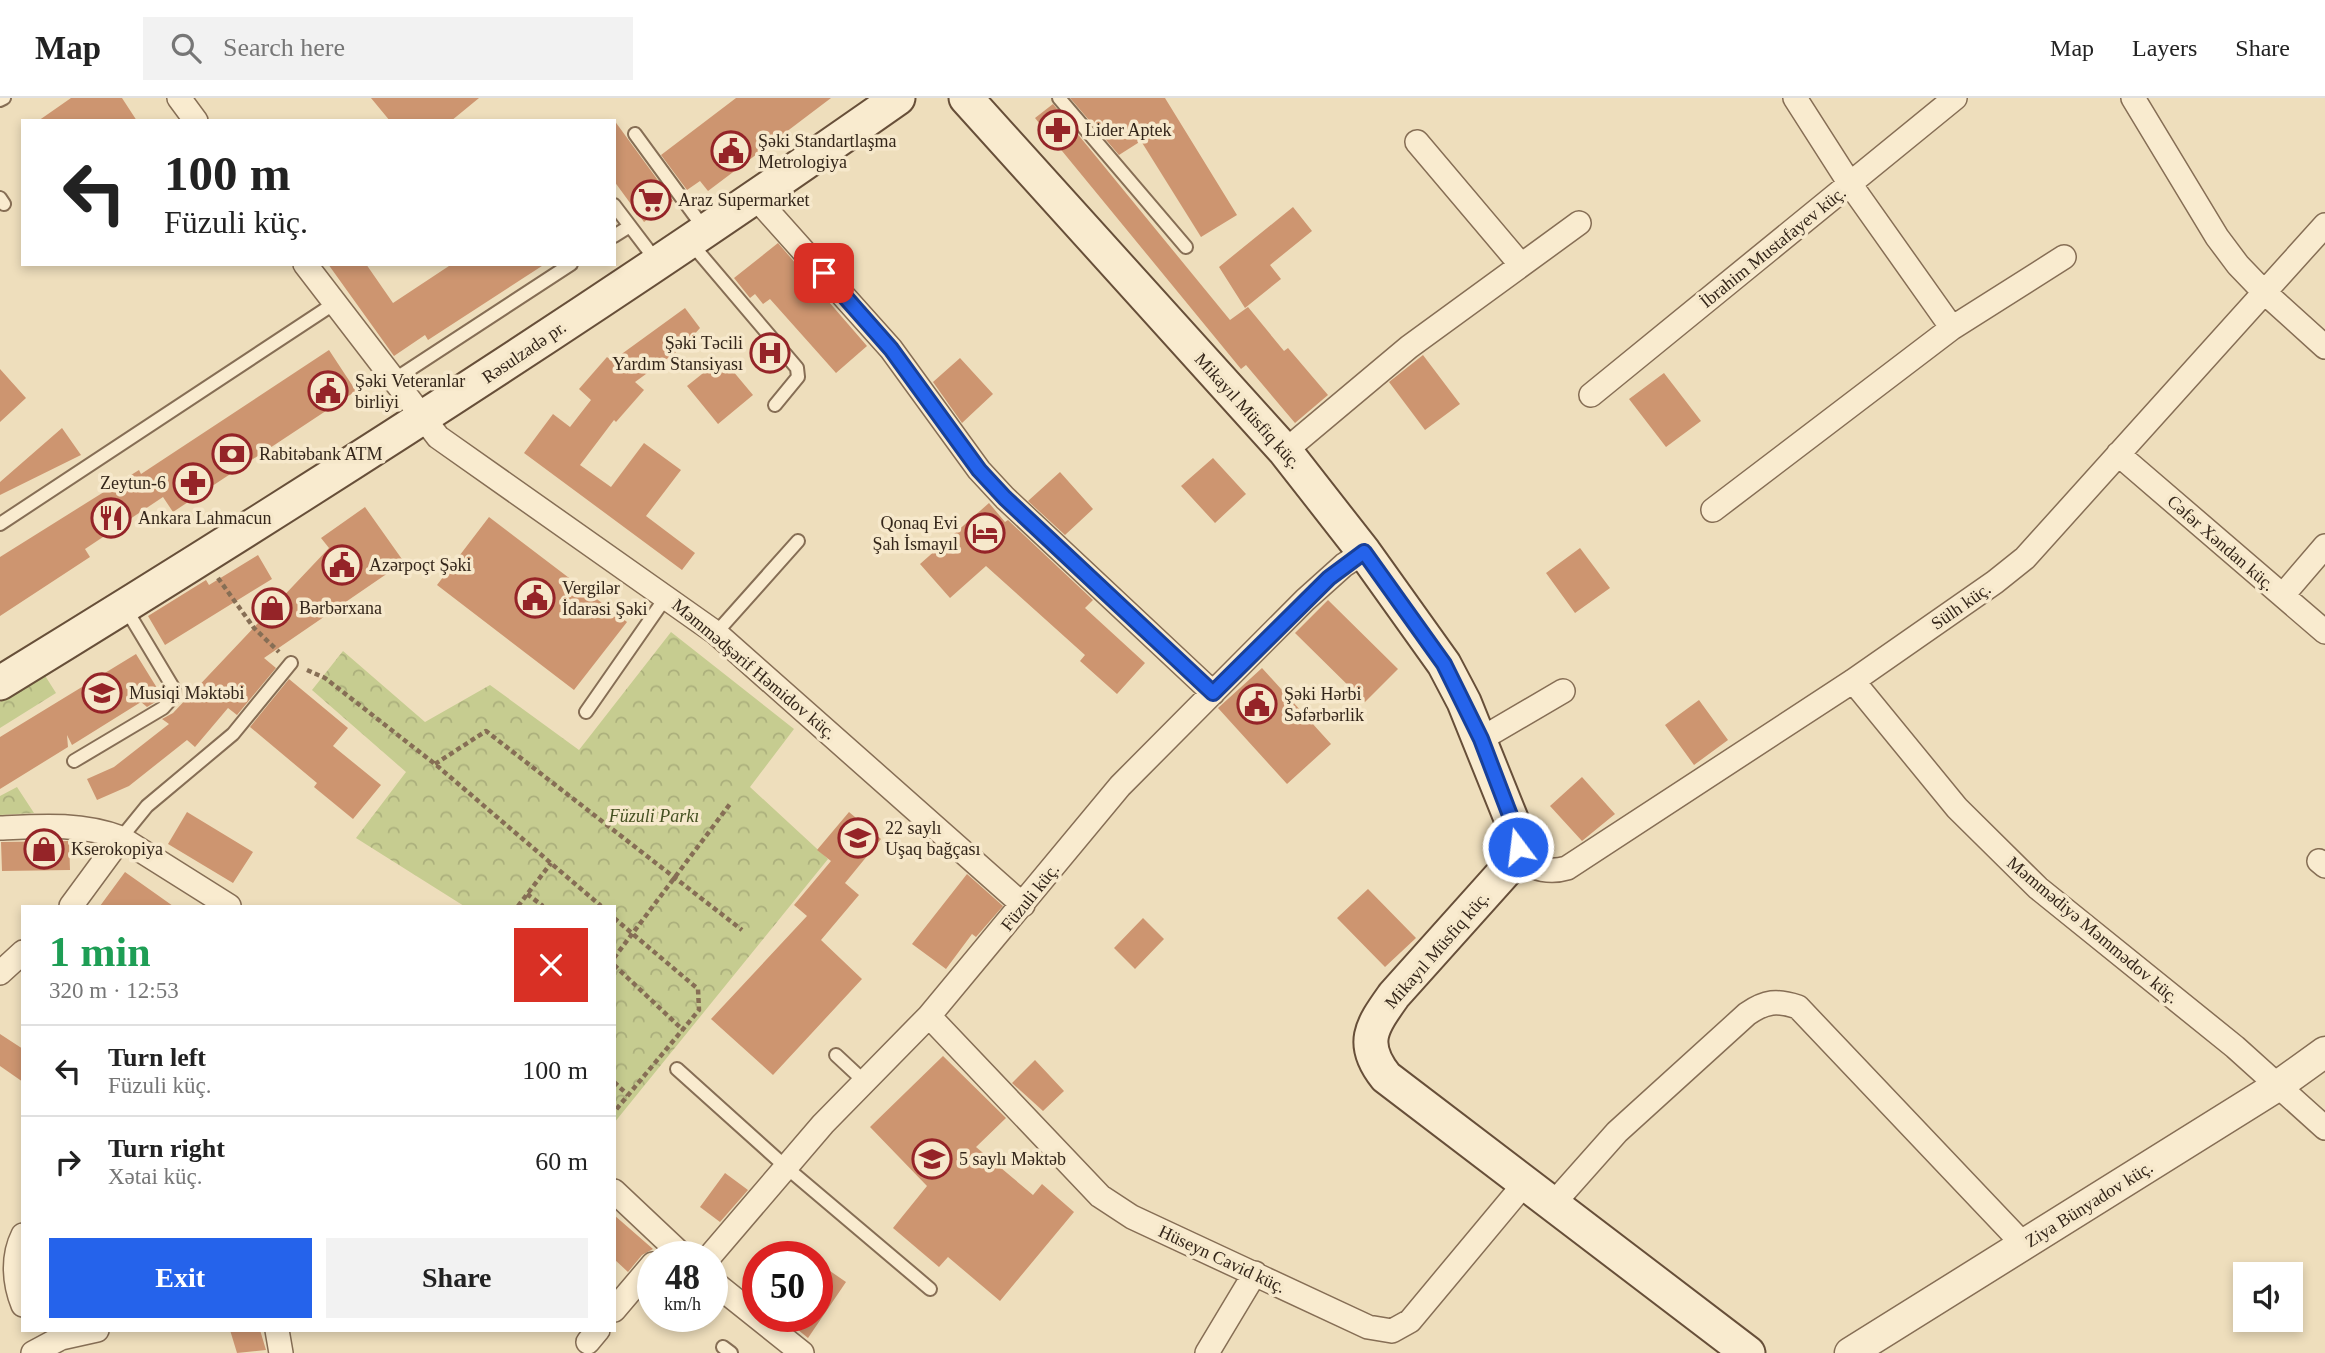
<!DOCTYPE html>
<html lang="en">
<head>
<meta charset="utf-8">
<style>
  :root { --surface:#fff; --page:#f2f2f2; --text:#222; --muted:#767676; --line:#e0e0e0; --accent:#2563eb }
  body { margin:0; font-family:Georgia,serif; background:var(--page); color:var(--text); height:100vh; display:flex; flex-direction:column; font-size:26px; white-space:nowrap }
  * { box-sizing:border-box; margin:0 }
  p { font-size:23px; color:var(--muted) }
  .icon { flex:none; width:38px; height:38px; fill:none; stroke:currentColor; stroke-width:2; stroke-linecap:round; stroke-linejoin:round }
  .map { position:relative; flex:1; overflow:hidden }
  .side { position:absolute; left:21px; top:807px; width:595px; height:427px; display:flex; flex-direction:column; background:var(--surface); border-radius:0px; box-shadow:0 4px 10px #0003 }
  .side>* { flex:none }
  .hud { position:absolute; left:21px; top:21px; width:595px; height:147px; border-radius:0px; box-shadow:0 4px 10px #0003; background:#fff; color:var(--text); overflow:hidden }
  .controls { position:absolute; left:2233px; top:1164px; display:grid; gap:14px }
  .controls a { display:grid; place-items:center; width:70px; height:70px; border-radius:0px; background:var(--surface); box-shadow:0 4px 10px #0003; font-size:35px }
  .speed { position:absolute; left:637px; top:1143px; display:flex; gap:14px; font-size:35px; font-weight:700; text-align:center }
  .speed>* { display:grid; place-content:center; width:91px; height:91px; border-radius:50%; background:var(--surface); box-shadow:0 4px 10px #0003; line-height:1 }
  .speed small { font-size:18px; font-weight:400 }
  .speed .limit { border:10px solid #d22; background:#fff; color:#111 }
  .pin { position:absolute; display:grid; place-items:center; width:60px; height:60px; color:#fff; margin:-30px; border-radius:14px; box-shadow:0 4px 10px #0006 }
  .me { position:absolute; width:77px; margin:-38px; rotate:345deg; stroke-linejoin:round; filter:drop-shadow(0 0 5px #0008) }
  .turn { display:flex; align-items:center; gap:24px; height:147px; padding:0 28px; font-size:32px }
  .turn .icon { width:91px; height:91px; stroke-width:2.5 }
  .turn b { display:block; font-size:49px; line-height:60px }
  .round { display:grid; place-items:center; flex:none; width:74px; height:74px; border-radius:0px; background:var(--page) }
  .head { display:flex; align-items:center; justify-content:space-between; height:119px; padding:0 28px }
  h1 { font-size:42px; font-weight:700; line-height:52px; color:#1e9e55 }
  .action { display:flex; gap:14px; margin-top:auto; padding:14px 28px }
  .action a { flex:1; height:80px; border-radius:0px; background:var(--accent); color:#fff; font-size:28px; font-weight:700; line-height:80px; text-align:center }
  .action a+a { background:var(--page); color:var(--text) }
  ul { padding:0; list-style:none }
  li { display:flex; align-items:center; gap:21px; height:91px; padding:0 28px; border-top:2px solid var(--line) }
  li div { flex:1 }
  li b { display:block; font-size:26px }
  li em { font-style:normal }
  header { display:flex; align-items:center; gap:42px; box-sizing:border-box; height:98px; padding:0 35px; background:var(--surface); border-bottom:2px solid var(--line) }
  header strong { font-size:33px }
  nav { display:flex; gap:38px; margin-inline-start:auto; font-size:24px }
  .search { width:490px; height:63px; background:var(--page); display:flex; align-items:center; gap:18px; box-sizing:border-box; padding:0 24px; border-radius:0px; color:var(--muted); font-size:26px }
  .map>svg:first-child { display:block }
  .forest { fill:url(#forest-crowns) }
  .building { fill:#cd9570 }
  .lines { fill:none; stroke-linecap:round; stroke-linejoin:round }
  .service-casing { stroke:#866e55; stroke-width:16 }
  .minor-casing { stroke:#866e55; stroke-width:26 }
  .tertiary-casing { stroke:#866e55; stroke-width:33 }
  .secondary-casing { stroke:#674f39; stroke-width:37 }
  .path { stroke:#866e55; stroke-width:4.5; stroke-dasharray:5 3.5; stroke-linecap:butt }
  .service { stroke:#f9ebcf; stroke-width:12 }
  .minor { stroke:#f9ebcf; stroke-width:23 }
  .tertiary { stroke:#f9ebcf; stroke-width:30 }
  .secondary { stroke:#f9ebcf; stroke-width:33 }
  .route-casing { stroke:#184099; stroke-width:18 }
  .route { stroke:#2563eb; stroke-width:12 }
  .labels { text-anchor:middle; stroke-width:7; stroke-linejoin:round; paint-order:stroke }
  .poi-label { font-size:18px; fill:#34261a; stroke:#f6e8cb; text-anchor:start }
  .street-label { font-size:18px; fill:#34261a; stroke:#f6e8cb }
  .park-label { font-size:18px; font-style:italic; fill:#465121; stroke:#f6e8cb }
</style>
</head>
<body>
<header>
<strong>Map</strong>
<div class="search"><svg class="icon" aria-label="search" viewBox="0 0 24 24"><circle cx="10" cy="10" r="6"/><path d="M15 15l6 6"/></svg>Search here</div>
<nav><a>Map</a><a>Layers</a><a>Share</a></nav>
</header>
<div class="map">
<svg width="2325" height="1255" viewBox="0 0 2325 1255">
  <defs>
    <pattern id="forest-crowns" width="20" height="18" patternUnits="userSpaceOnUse" patternTransform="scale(1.75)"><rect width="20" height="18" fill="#c6cc90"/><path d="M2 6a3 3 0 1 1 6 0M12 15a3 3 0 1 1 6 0" fill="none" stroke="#abaf7c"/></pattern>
  </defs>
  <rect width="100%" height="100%" fill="#eedebc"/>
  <path class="forest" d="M 671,534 L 794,631 L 750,689 L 828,761 L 614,1025 L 614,808 L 464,808 L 356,740 L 406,674 L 312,592 L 343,553 L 425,624 L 490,587 L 579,652 Z
    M 44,576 L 56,595 L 0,630 L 0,604 Z
    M 17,689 L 34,715 L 0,717 L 0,698 Z"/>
  <path class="building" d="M 71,0 L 122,0 L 137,23 L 38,23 Z
    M 371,0 L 479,0 L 451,23 L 390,23 Z
    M 736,0 L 831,0 L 708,93 L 700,83 L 687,92 L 661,57 Z
    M 1070,0 L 1165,0 L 1237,117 L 1201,139 L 1141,43 L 1119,57 Z
    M 1053,6 L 1230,222 L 1248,209 L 1284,253 L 1288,250 L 1328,297 L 1295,325 L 1246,267 L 1241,271 L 1035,20 Z
    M 614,22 L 673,103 L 644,124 L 614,83 Z
    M 1293,109 L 1312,133 L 1270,167 L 1281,181 L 1245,210 L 1219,169 Z
    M 778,145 L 867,248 L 836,275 L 770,201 L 763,206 L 755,196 L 750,200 L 734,180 Z
    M 328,166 L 366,166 L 393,205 L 452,166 L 545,166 L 428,242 L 425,237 L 394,258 Z
    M 685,210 L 700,230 L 683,249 L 635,284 L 644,292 L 616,324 L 614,322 L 580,367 L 611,389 L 644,345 L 681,372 L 646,418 L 695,455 L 682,472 L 524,355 L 553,316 L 570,329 L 591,302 L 579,291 L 607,259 L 612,263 Z
    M 329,252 L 356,293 L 173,414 L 163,399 L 85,451 L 90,459 L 0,518 L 0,459 L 139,372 L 141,376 Z
    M 1423,257 L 1460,306 L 1425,332 L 1389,284 Z
    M 722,260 L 753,297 L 718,326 L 687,288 Z
    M 960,260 L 993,296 L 962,325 L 933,284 Z
    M 0,271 L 26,300 L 0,324 Z
    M 1664,275 L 1701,323 L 1666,349 L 1629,301 Z
    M 62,330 L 81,357 L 0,397 L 0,384 Z
    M 1213,360 L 1246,396 L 1215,425 L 1181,388 Z
    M 1060,374 L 1093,411 L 1065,437 L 1028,403 Z
    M 989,405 L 1005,424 L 1008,422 L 1093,502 L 1085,510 L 1145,565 L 1117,596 L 1080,563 L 1085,557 L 986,468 L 950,500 L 920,466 Z
    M 365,409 L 404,464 L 264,560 L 276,570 L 237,617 L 228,610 L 195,649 L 187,642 L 129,688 L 97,702 L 87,681 L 114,669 L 169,626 L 162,621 L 173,615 L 329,450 L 321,440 Z
    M 489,419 L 627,524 L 574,592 L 437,487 Z
    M 1580,450 L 1610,490 L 1575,515 L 1546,475 Z
    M 258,457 L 272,481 L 165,547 L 148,518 L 206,482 L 209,487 Z
    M 1328,502 L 1398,571 L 1365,604 L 1295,535 Z
    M 136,556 L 162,598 L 157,603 L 147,609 L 141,604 L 72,647 L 67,637 L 68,649 L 0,691 L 0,639 Z
    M 1262,570 L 1331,646 L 1287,686 L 1218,610 Z
    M 289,581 L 348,630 L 333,648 L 381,687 L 353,721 L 314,689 L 317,685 L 250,629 Z
    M 1699,602 L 1728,642 L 1694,667 L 1665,627 Z
    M 1582,679 L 1615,716 L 1582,743 L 1550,708 Z
    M 187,714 L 253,754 L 233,785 L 168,746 Z
    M 849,714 L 881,741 L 845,785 L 859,797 L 821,842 L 862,881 L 773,977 L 711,921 L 807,818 L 794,807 L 831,763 L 817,752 Z
    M 69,743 L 70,772 L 2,773 L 1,744 Z
    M 125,774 L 173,808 L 100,808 Z
    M 967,776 L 1003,808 L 976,839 L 972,836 L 946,871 L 912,846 Z
    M 1368,791 L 1416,840 L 1385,869 L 1337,820 Z
    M 1143,820 L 1164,841 L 1135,871 L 1114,850 Z
    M 0,936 L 23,951 L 23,984 L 0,968 Z
    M 943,958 L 1006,1020 L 976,1049 L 1033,1097 L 1042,1086 L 1074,1114 L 1000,1203 L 948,1159 L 939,1169 L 893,1130 L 927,1088 L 870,1029 Z
    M 1035,962 L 1064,993 L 1043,1013 L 1012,985 Z
    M 725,1075 L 748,1092 L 720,1124 L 700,1109 Z
    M 614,1117 L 653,1151 L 642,1157 L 628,1174 L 614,1161 Z
    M 817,1164 L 846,1184 L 808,1240 L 781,1218 L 817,1218 Z
    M 230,1232 L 260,1232 L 266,1252 L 237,1255 Z"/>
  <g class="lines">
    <g class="service-casing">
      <path id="service" d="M 1059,0 L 1186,149
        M 0,2 L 4,0
        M 635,36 L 706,133
        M 0,100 L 4,106
        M 614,107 L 658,165
        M 614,138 L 630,128
        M 690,144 L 797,270 L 798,279 L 775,307
        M 392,283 L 571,166
        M 0,426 L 335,205
        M 716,535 L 798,443
        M 586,614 L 666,499
        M 74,663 L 163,610 L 172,600 L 174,591 L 126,511
        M 121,740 L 147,708 L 233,636 L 291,565
        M 836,957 L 865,984
        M 677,971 L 787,1070 L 930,1191
        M 723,1249 L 731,1255"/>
    </g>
    <g class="minor-casing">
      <path id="minor" d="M 179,0 L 196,23
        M 1795,0 L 1850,86 L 1952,230
        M 2133,0 L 2217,139 L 2238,167 L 2263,193 L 2325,249
        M 1417,44 L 1521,167
        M 756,100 L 891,251 L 979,372 L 1005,400 L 1213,595
        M 305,166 L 438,339 L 716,535 L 1023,807
        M 1591,297 L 1955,0
        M 1285,353 L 1409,249 L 1579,125
        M 2118,356 L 2325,534
        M 1713,412 L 1952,230 L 2064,159
        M 2283,497 L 2325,448
        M 1853,583 L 1957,710 L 2038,790 L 2235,949 L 2325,1030
        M 1481,641 L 1563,593
        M 0,730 C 41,728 82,725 121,740 L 229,808
        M 1515,762 C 1533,769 1547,776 1567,770 L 1853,583 L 1995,484 L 2025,460 L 2325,127
        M 2319,763 L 2325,768
        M 71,808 L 121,740
        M 0,875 L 23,854
        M 929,918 L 1100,1098 L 1132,1119 L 1368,1229 L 1392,1233 L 1410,1223 L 1525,1085
        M 614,1093 L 683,1158
        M 1553,1106 L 1617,1034 L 1747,916 C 1766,903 1777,902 1798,909 L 2024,1147
        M 23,1137 C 12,1159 14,1185 23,1207
        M 710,1158 L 823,1026 L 929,918 L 1120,688 L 1305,502 L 1344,467 L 1364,454
        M 712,1183 L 802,1255
        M 614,1212 L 653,1166
        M 277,1232 L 281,1255
        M 588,1244 L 598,1232
        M 33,1255 L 61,1240 L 97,1232
        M 1207,1255 L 1255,1175"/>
    </g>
    <g class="tertiary-casing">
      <path id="tertiary" d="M 1850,1255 L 2279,987 L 2325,954"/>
    </g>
    <g class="secondary-casing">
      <path id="secondary" d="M 966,0 L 1285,353 L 1364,454 L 1444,566 L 1464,604 L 1516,733 L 1518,749 L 1515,762 L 1394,897 C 1372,928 1359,945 1386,979 L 1748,1255
        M 0,585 C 305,398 605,206 898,0"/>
    </g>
    <path class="path" d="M 218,480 L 254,530 L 279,554
      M 307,572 L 325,580 L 435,666 L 601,808
      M 435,666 L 486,633 L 742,832
      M 527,796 L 543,808
      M 518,808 L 551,765
      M 614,820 L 698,891 L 699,912 L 614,1014
      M 614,860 L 730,706
      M 614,867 L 683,932
      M 614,984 L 628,997"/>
    <use href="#service" class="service"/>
    <use href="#minor" class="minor"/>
    <use href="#tertiary" class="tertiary"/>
    <use href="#secondary" class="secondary"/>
  </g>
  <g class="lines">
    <g class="route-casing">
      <path id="route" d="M 824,175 L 891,251 L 979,372 L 1005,400 L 1213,595 L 1329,480 L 1364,454 L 1444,566 L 1481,641 L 1516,733 L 1518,749"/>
    </g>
    <use href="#route" class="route"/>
  </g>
  <defs>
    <g id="pharmacy-ring" transform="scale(2.0125)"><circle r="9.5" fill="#f6e8cb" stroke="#952428" stroke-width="1.5"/><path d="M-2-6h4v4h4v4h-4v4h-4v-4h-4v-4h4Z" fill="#952428"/></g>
    <g id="civic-ring" transform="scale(2.0125)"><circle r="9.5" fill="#f6e8cb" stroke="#952428" stroke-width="1.5"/><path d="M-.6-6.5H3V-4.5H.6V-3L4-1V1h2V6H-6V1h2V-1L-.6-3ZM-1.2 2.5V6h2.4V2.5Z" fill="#952428"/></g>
    <g id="supermarket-ring" transform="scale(2.0125)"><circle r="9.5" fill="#f6e8cb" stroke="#952428" stroke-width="1.5"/><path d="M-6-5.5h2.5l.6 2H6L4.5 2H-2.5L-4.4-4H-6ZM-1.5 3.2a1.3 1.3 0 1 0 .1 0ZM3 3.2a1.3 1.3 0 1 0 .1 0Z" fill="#952428"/></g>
    <g id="hospital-ring" transform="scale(2.0125)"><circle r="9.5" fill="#f6e8cb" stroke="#952428" stroke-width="1.5"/><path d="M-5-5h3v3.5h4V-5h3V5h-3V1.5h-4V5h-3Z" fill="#952428"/></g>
    <g id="bank-ring" transform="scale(2.0125)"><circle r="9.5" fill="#f6e8cb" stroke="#952428" stroke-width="1.5"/><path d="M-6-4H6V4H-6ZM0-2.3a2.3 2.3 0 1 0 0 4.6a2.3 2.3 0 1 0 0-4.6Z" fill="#952428"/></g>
    <g id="restaurant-ring" transform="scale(2.0125)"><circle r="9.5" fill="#f6e8cb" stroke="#952428" stroke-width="1.5"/><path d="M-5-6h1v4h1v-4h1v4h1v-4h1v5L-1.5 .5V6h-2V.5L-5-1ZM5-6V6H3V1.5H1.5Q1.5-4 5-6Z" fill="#952428"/></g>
    <g id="hotel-ring" transform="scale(2.0125)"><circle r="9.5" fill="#f6e8cb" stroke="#952428" stroke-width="1.5"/><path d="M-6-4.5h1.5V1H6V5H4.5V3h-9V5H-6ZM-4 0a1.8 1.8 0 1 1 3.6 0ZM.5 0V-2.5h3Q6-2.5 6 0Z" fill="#952428"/></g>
    <g id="shop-ring" transform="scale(2.0125)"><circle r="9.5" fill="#f6e8cb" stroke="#952428" stroke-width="1.5"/><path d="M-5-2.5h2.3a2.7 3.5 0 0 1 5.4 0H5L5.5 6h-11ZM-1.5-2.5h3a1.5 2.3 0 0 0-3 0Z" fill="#952428"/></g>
    <g id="school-ring" transform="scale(2.0125)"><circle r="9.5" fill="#f6e8cb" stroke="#952428" stroke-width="1.5"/><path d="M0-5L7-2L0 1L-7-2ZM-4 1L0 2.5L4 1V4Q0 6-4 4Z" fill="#952428"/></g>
  </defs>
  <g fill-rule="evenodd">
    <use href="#pharmacy-ring" x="1058" y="32"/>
    <use href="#civic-ring" x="731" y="53"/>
    <use href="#supermarket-ring" x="651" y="102"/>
    <use href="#hospital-ring" x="770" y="255"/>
    <use href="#civic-ring" x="328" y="293"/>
    <use href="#bank-ring" x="232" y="356"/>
    <use href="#pharmacy-ring" x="193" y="385"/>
    <use href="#restaurant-ring" x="111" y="420"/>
    <use href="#hotel-ring" x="985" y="435"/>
    <use href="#civic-ring" x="342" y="467"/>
    <use href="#civic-ring" x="535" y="500"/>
    <use href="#shop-ring" x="272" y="510"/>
    <use href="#school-ring" x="102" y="595"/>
    <use href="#civic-ring" x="1257" y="606"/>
    <use href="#school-ring" x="858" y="740"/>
    <use href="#shop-ring" x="44" y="751"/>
    <use href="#school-ring" x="932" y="1061"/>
  </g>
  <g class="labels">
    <g class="poi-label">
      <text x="1085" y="38">Lider Aptek</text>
      <text x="758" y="49">Şəki Standartlaşma<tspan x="758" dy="21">Metrologiya</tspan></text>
      <text x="678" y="108">Araz Supermarket</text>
      <text x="743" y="251" text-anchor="end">Şəki Təcili<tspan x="743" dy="21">Yardım Stansiyası</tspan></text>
      <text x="355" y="289">Şəki Veteranlar<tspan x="355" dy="21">birliyi</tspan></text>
      <text x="259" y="362">Rabitəbank ATM</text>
      <text x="166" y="391" text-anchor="end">Zeytun-6</text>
      <text x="138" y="426">Ankara Lahmacun</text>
      <text x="958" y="431" text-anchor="end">Qonaq Evi<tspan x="958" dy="21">Şah İsmayıl</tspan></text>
      <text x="369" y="473">Azərpoçt Şəki</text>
      <text x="562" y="496">Vergilər<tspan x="562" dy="21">İdarəsi Şəki</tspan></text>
      <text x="299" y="516">Bərbərxana</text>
      <text x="129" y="601">Musiqi Məktəbi</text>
      <text x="1284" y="602">Şəki Hərbi<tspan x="1284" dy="21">Səfərbərlik</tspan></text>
      <text x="885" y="736">22 saylı<tspan x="885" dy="21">Uşaq bağçası</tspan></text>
      <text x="71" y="757">Kserokopiya</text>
      <text x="959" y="1067">5 saylı Məktəb</text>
    </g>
    <g class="street-label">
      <text transform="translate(1773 149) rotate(-39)" y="6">İbrahim Mustafayev küç.</text>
      <text transform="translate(524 254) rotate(-34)" y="6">Rəsulzadə pr.</text>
      <text transform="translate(1248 313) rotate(48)" y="6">Mikayıl Müsfiq küç.</text>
      <text transform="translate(2221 445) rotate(41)" y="6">Cəfər Xəndan küç.</text>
      <text transform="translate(1961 508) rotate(-35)" y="6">Sülh küç.</text>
      <text transform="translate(754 571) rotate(40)" y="6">Məmmədşərif Həmidov küç.</text>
      <text transform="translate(1030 799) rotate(-51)" y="6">Füzuli küç.</text>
      <text transform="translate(2093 832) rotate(40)" y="6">Məmmədiyə Məmmədov küç.</text>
      <text transform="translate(1437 852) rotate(-49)" y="6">Mikayıl Müsfiq küç.</text>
      <text transform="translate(2089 1106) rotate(-32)" y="6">Ziya Bünyadov küç.</text>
      <text transform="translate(1222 1161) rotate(25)" y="6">Hüseyn Cavid küç.</text>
    </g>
    <g class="park-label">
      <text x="654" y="724">Füzuli Parkı</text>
    </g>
  </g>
</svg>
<div class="controls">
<a><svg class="icon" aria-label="sound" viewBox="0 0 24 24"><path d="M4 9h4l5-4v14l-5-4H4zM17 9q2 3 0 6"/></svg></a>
</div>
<div class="speed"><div>48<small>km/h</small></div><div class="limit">50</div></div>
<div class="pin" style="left:824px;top:175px;background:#d93025"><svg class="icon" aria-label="arrive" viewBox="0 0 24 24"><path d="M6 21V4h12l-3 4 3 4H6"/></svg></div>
<svg class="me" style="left:1518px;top:749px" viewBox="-20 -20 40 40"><circle r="17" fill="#2563eb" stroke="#fff" stroke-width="3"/><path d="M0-11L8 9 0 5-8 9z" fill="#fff"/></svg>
<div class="hud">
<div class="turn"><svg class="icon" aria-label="left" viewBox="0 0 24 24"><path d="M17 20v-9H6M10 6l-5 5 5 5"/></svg><div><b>100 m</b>Füzuli küç.</div></div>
</div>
<section class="side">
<div class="head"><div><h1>1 min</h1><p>320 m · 12:53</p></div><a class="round" style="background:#d93025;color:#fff"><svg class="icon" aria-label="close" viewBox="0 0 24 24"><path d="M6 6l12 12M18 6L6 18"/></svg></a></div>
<ul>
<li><svg class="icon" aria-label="left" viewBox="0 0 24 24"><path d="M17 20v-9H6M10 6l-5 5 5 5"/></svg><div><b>Turn left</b><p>Füzuli küç.</p></div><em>100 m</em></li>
<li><svg class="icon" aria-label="right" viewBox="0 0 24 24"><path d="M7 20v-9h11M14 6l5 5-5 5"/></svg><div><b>Turn right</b><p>Xətai küç.</p></div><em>60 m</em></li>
</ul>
<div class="action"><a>Exit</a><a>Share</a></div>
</section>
</div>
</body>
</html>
